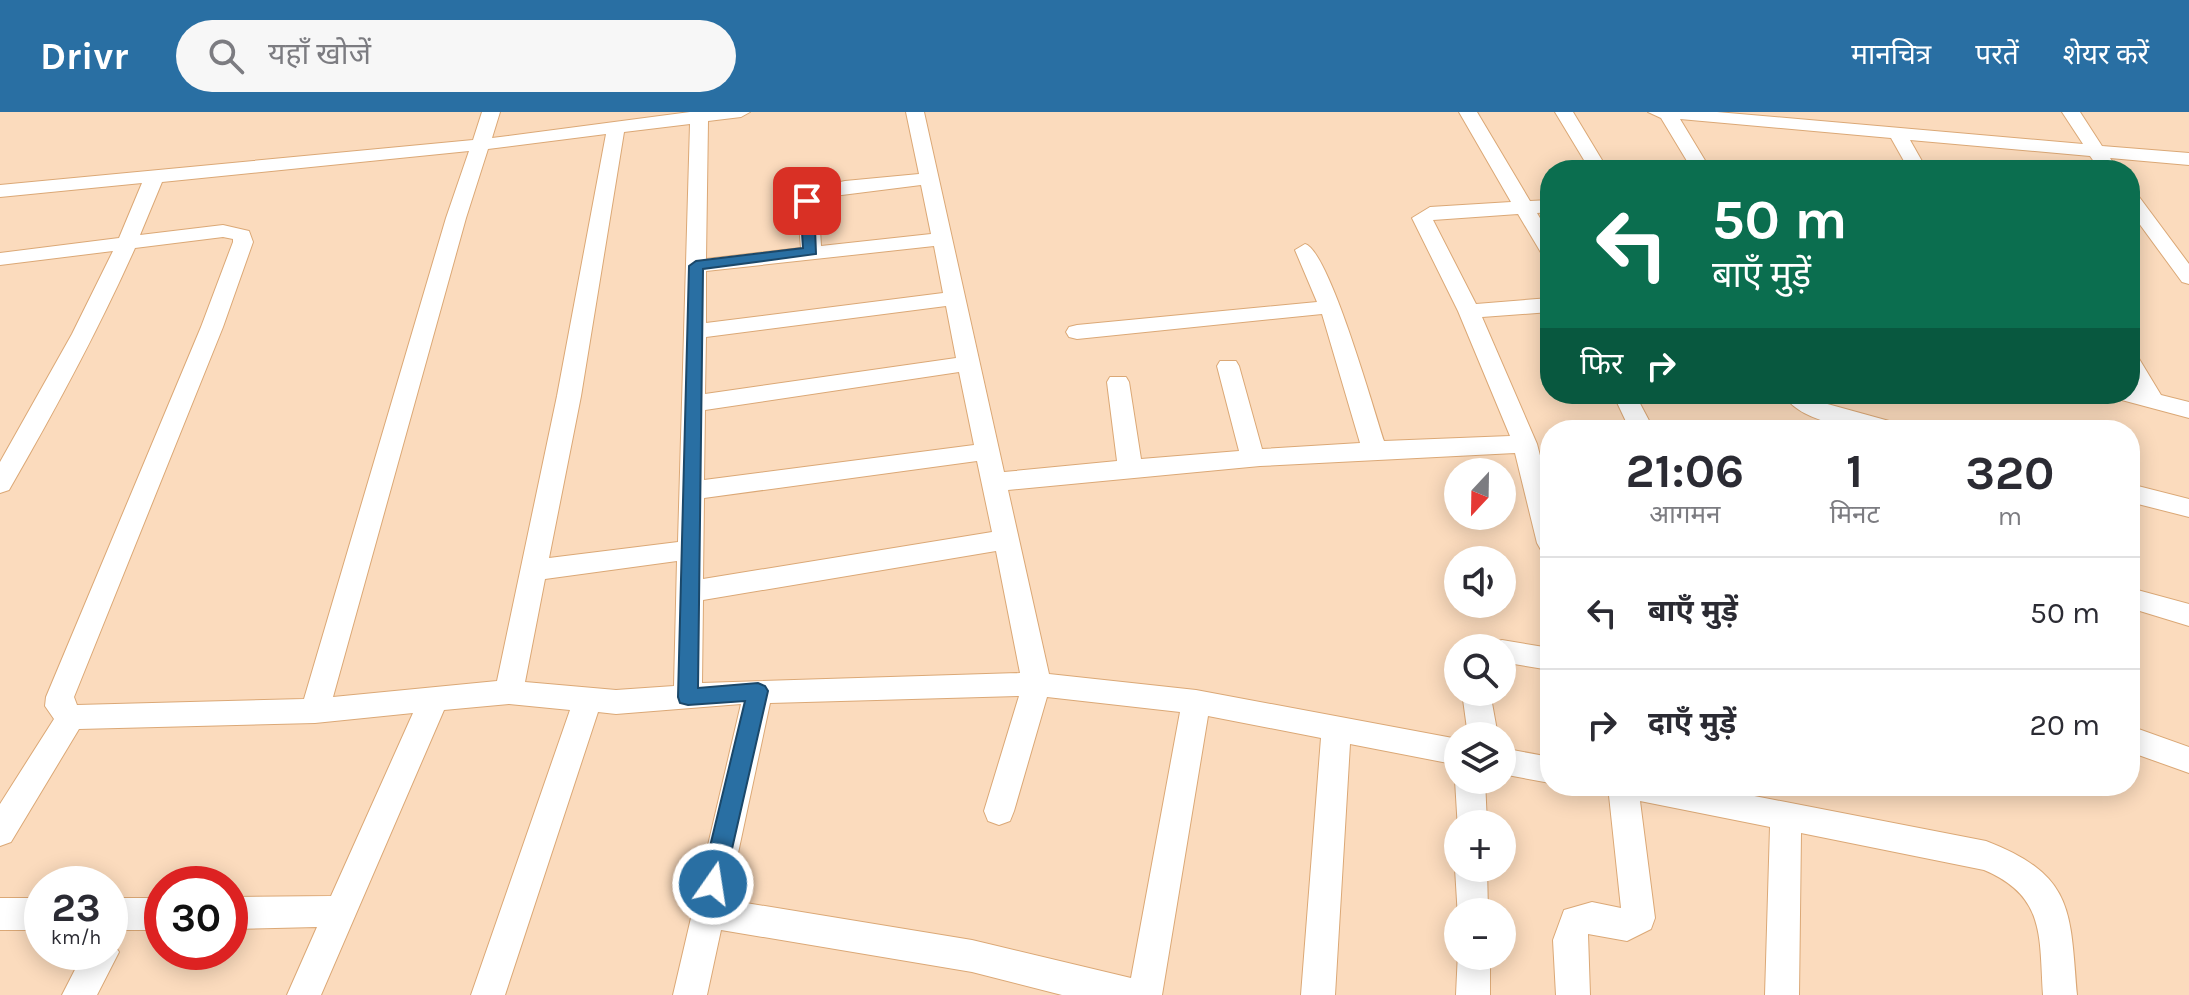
<!DOCTYPE html>
<html lang="hi">
<head>
<meta charset="utf-8">
<style>
  :root { --surface:#fff; --page:#f7f7f7; --text:#2b2b33; --muted:#7c7c81; --line:#e1e1e2; --accent:#296fa3 }
  body { margin:0; font-family:Karla,"Noto Sans Devanagari",sans-serif; background:var(--page); color:var(--text); height:100vh; display:flex; flex-direction:column; font-size:30px; white-space:nowrap }
  * { box-sizing:border-box; margin:0 }
  p { font-size:26px; color:var(--muted) }
  .icon { flex:none; width:44px; height:44px; fill:none; stroke:currentColor; stroke-width:2; stroke-linecap:round; stroke-linejoin:round }
  .map { position:relative; flex:1; overflow:hidden }
  .sheet { position:absolute; left:1540px; top:308px; width:600px; height:376px; display:flex; flex-direction:column; background:var(--surface); border-radius:32px; box-shadow:0 4px 20px #0003 }
  .sheet>* { flex:none }
  .hud { position:absolute; left:1540px; top:48px; width:600px; height:244px; border-radius:32px; box-shadow:0 4px 20px #0003; background:#0b6e4f; color:#fff; overflow:hidden }
  .needle { width:52px; rotate:202deg }
  .fabs { position:absolute; left:1444px; top:346px; display:grid; gap:16px }
  .fabs a { display:grid; place-items:center; width:72px; height:72px; border-radius:50%; background:var(--surface); box-shadow:0 4px 20px #0003; font-size:40px }
  .speed { position:absolute; left:24px; top:754px; display:flex; gap:16px; font-size:40px; font-weight:700; text-align:center }
  .speed>* { display:grid; place-content:center; width:104px; height:104px; border-radius:50%; background:var(--surface); box-shadow:0 4px 20px #0003; line-height:1 }
  .speed small { font-size:20px; font-weight:400 }
  .speed .limit { border:12px solid #d22; background:#fff; color:#111 }
  .pin { position:absolute; display:grid; place-items:center; width:68px; height:68px; color:#fff; margin:-34px; border-radius:16px; box-shadow:0 4px 12px #0006 }
  .me { position:absolute; width:88px; margin:-44px; rotate:13deg; stroke-linejoin:round; filter:drop-shadow(0 0 6px #0008) }
  .turn { display:flex; align-items:center; gap:28px; height:168px; padding:0 40px; font-size:36px }
  .turn .icon { width:104px; height:104px; stroke-width:2.5 }
  .turn b { display:block; font-size:56px; line-height:68px }
  .then { display:flex; align-items:center; height:76px; padding:0 40px; background:#0003; gap:16px; font-size:30px }
  .eta { display:flex; justify-content:space-evenly; align-items:center; height:136px; text-align:center }
  .eta b { font-size:48px; font-weight:700; line-height:56px }
  ul { padding:0; list-style:none }
  li { display:flex; align-items:center; gap:24px; height:112px; padding:0 40px; border-top:2px solid var(--line) }
  li div { flex:1 }
  li b { display:block; font-size:30px }
  li em { font-style:normal }
  header { display:flex; align-items:center; gap:48px; box-sizing:border-box; height:112px; padding:0 40px; background:var(--accent); color:#fff }
  header strong { font-size:38px }
  nav { display:flex; gap:44px; margin-inline-start:auto; font-size:28px }
  .search { width:560px; height:72px; background:var(--page); display:flex; align-items:center; gap:20px; box-sizing:border-box; padding:0 28px; border-radius:44px; color:var(--muted); font-size:30px }
  .map>svg:first-child { display:block }
  .lines { fill:none; stroke-linecap:round; stroke-linejoin:round }
  .minor-casing { stroke:#dba876; stroke-width:2 }
  .minor { fill:#fff; fill-rule:evenodd }
  .route { fill:#296fa3; stroke:#1b486a; stroke-width:2 }
</style>
</head>
<body>
<header>
<strong>Drivr</strong>
<div class="search"><svg class="icon" aria-label="search" viewBox="0 0 24 24"><circle cx="10" cy="10" r="6"/><path d="M15 15l6 6"/></svg>यहाँ खोजें</div>
<nav><a>मानचित्र</a><a>परतें</a><a>शेयर करें</a></nav>
</header>
<div class="map">
<svg width="2189" height="883" viewBox="0 0 2189 883">
  <rect width="100%" height="100%" fill="#fbdbbd"/>
  <g class="lines">
    <g class="minor-casing">
      <path id="minor" d="M 482,0 L 500,0 L 492,26 L 690,0 L 750,0 L 741,5 L 708,9 L 706,147 L 801,136 L 797,89 L 803,78 L 845,69 L 919,62 L 906,0 L 924,0 L 1004,360 L 1117,349 L 1107,270 L 1110,265 L 1126,265 L 1129,270 L 1141,347 L 1239,339 L 1217,254 L 1220,249 L 1236,249 L 1239,254 L 1262,337 L 1360,331 L 1322,202 L 1077,227 L 1069,225 L 1066,220 L 1069,215 L 1077,213 L 1317,190 L 1295,138 L 1305,132 C 1329,138 1374,299 1384,329 L 1510,324 L 1458,199 L 1412,106 L 1430,95 L 1511,90 L 1459,0 L 1477,0 L 1530,89 L 1550,88 L 1550,100 L 1537,101 L 1550,123 L 1550,146 L 1543,144 L 1518,102 L 1433,108 L 1476,192 L 1550,186 L 1550,200 L 1482,205 L 1537,332 L 1550,382 L 1550,441 L 1541,438 L 1537,431 L 1515,341 L 1260,354 L 1008,378 L 1049,562 L 1196,578 L 1458,627 L 1458,653 L 1350,632 L 1335,883 L 1301,883 L 1321,626 L 1208,604 L 1162,883 L 1062,883 L 972,860 L 721,818 L 707,883 L 673,883 L 741,592 L 616,602 L 598,600 L 505,883 L 471,883 L 570,598 L 509,592 L 444,598 L 321,883 L 287,883 L 317,815 L 230,817 L 230,785 L 331,784 L 413,601 L 315,611 L 79,617 L 11,730 L 0,734 L 0,692 L 54,607 L 45,594 L 46,585 L 201,215 L 233,130 L 233,127 L 223,125 L 135,136 C 98,219 54,300 9,378 L 0,381 L 0,350 L 72,222 L 113,139 L 0,153 L 0,141 L 119,126 L 142,71 L 0,85 L 0,73 L 473,28 ZM 690,12 L 678,430 L 549,446 L 581,284 L 624,20 ZM 606,22 L 557,284 L 497,569 L 333,585 L 466,106 L 488,37 ZM 469,39 L 446,106 L 304,587 L 77,593 L 74,585 L 223,215 L 253,130 L 249,119 L 223,113 L 140,123 L 162,70 ZM 921,73 L 931,122 L 821,134 L 818,86 ZM 934,134 L 943,181 L 706,211 L 706,159 ZM 946,194 L 956,246 L 705,282 L 706,225 ZM 959,260 L 974,333 L 704,368 L 705,298 ZM 977,349 L 992,420 L 703,467 L 704,386 ZM 996,439 L 1020,561 L 702,571 L 703,488 ZM 677,449 L 674,574 L 616,578 L 525,570 L 545,467 ZM 1019,584 L 984,699 L 988,709 L 999,713 L 1010,709 L 1014,699 L 1047,585 L 1180,600 L 1131,866 L 972,828 L 728,788 L 770,591 Z
        M 1555,0 L 1573,0 L 1608,58 L 1590,58 Z
        M 1648,0 L 1717,0 L 2083,32 L 2062,0 L 2080,0 L 2102,34 L 2189,41 L 2189,53 L 2110,46 L 2118,58 L 2100,58 L 2090,44 L 1910,28 L 1927,58 L 1909,58 L 1891,26 L 1680,7 L 1706,50 L 1697,56 L 1690,54 L 1661,6 Z
        M 2130,80 L 2137,82 L 2189,152 L 2189,172 L 2182,170 L 2130,99 Z
        M 2130,243 L 2138,245 L 2161,283 L 2189,290 L 2189,306 L 2118,287 L 2115,282 L 2130,282 L 2130,275 L 2134,276 L 2130,269 Z
        M 1613,282 L 1635,282 L 1654,318 L 1630,318 Z
        M 1783,282 L 1807,282 L 1813,288 L 1900,312 L 1904,318 C 1868,318 1803,315 1783,282 Z
        M 2130,372 L 2189,387 L 2189,405 L 2130,390 Z
        M 2130,476 L 2189,492 L 2189,514 L 2130,496 Z
        M 1502,528 L 1550,536 L 1550,558 L 1502,550 L 1502,536 L 1490,536 L 1492,531 Z
        M 1462,580 L 1490,580 L 1498,624 L 1468,624 Z
        M 2130,614 L 2189,635 L 2189,661 L 2130,640 Z
        M 1502,636 L 1550,645 L 1550,671 L 1502,662 Z
        M 1458,661 L 1458,668 L 1485,668 L 1487,712 L 1458,712 L 1458,718 L 1455,668 Z
        M 1608,674 L 1703,674 L 1986,729 C 2074,763 2070,798 2077,883 L 2043,883 C 2039,825 2046,784 1984,758 L 1801,721 L 1799,883 L 1765,883 L 1770,715 L 1640,689 L 1655,806 L 1651,817 L 1627,829 L 1588,822 L 1590,883 L 1556,883 L 1553,828 L 1564,798 L 1592,790 L 1621,796 Z
        M 1458,749 L 1458,756 L 1487,756 L 1488,800 L 1458,800 L 1458,806 L 1455,756 Z
        M 0,786 L 42,786 L 42,818 L 0,818 Z
        M 110,786 L 162,786 L 162,818 L 110,818 Z
        M 110,827 L 119,840 L 97,883 L 62,883 L 84,840 L 110,840 Z
        M 1458,840 L 1458,844 L 1490,844 L 1490,883 L 1456,883 Z"/>
    </g>
    <use href="#minor" class="minor"/>
  </g>
  <path class="route" d="M 807,85 L 814,89 L 816,142 L 703,157 L 698,576 L 758,571 L 765,574 L 768,579 L 724,772 L 721,780 L 713,783 L 705,780 L 701,772 L 745,589 L 688,593 L 680,591 L 678,585 L 689,154 L 696,149 L 803,136 L 800,89 Z"/>
</svg>
<div class="fabs">
<a><svg class="needle" viewBox="-14 -14 28 28"><path d="M0-13l5 13h-10z" fill="#e53935"/><path d="M0 13l5-13h-10z" fill="#7c7c81"/></svg></a>
<a><svg class="icon" aria-label="sound" viewBox="0 0 24 24"><path d="M4 9h4l5-4v14l-5-4H4zM17 9q2 3 0 6"/></svg></a>
<a><svg class="icon" aria-label="search" viewBox="0 0 24 24"><circle cx="10" cy="10" r="6"/><path d="M15 15l6 6"/></svg></a>
<a><svg class="icon" aria-label="layers" viewBox="0 0 24 24"><path d="M12 4l9 5-9 5-9-5zM3 14l9 5 9-5"/></svg></a>
<a>+</a>
<a>−</a>
</div>
<div class="speed"><div>23<small>km/h</small></div><div class="limit">30</div></div>
<div class="pin" style="left:807px;top:89px;background:#d93025"><svg class="icon" aria-label="arrive" viewBox="0 0 24 24"><path d="M6 21V4h12l-3 4 3 4H6"/></svg></div>
<svg class="me" style="left:713px;top:772px" viewBox="-20 -20 40 40"><circle r="17" fill="#296fa3" stroke="#fff" stroke-width="3"/><path d="M0-11L8 9 0 5-8 9z" fill="#fff"/></svg>
<div class="hud">
<div class="turn"><svg class="icon" aria-label="left" viewBox="0 0 24 24"><path d="M17 20v-9H6M10 6l-5 5 5 5"/></svg><div><b>50 m</b>बाएँ मुड़ें</div></div>
<div class="then">फिर<svg class="icon" aria-label="right" viewBox="0 0 24 24"><path d="M7 20v-9h11M14 6l5 5-5 5"/></svg></div>
</div>
<section class="sheet">
<div class="eta">
<div><b>21:06</b><p>आगमन</p></div>
<div><b>1</b><p>मिनट</p></div>
<div><b>320</b><p>m</p></div>
</div>
<ul>
<li><svg class="icon" aria-label="left" viewBox="0 0 24 24"><path d="M17 20v-9H6M10 6l-5 5 5 5"/></svg><div><b>बाएँ मुड़ें</b></div><em>50 m</em></li>
<li><svg class="icon" aria-label="right" viewBox="0 0 24 24"><path d="M7 20v-9h11M14 6l5 5-5 5"/></svg><div><b>दाएँ मुड़ें</b></div><em>20 m</em></li>
</ul>
</section>
</div>
</body>
</html>
